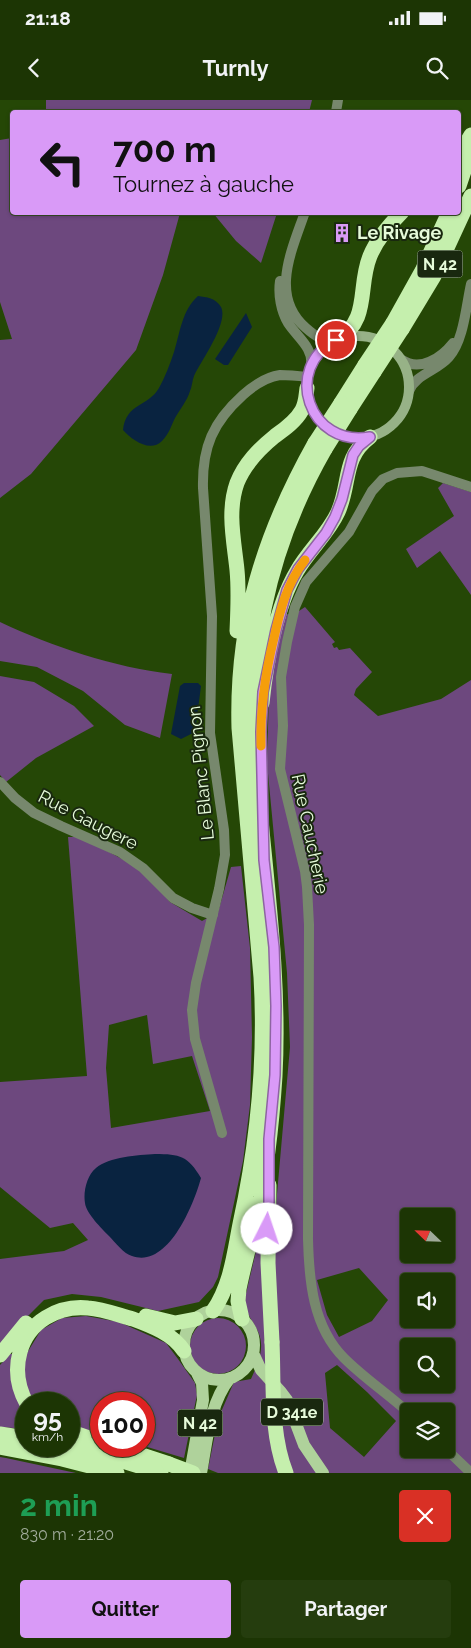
<!DOCTYPE html>
<html lang="fr">
<head>
<meta charset="utf-8">
<style>
  :root { --surface:#1c3504; --page:#253d0e; --text:#f1f3f6; --muted:#a0ab9a; --line:#3a5026; --accent:#d99af7 }
  body { margin:0; font-family:Raleway,sans-serif; background:var(--page); color:var(--text); height:100vh; display:flex; flex-direction:column; font-size:19px; white-space:nowrap }
  * { box-sizing:border-box; margin:0 }
  p { font-size:16px; color:var(--muted) }
  .icon { flex:none; width:28px; height:28px; fill:none; stroke:currentColor; stroke-width:2; stroke-linecap:round; stroke-linejoin:round }
  .map { position:relative; height:1373px; overflow:hidden }
  .drawer { display:flex; flex-direction:column; background:var(--surface); flex:1 }
  .drawer>* { flex:none }
  .top-card { position:absolute; left:10px; top:10px; width:451px; height:105px; border-radius:5px; box-shadow:0 1px 4px #0004,0 0 0 1px var(--line); background:#d99af7; color:#111; overflow:hidden }
  .needle { width:32px; rotate:293deg }
  .fabs { position:absolute; left:400px; top:1108px; display:grid; gap:10px }
  .fabs a { display:grid; place-items:center; width:55px; height:55px; border-radius:5px; background:var(--surface); box-shadow:0 1px 4px #0004,0 0 0 1px var(--line); font-size:25px }
  .speed { position:absolute; left:15px; top:1292px; display:flex; gap:10px; font-size:25px; font-weight:700; text-align:center }
  .speed>* { display:grid; place-content:center; width:65px; height:65px; border-radius:50%; background:var(--surface); box-shadow:0 1px 4px #0004,0 0 0 1px var(--line); line-height:1 }
  .speed small { font-size:12px; font-weight:400 }
  .speed .limit { border:8px solid #d22; background:#fff; color:#111 }
  .pin { position:absolute; display:grid; place-items:center; width:42px; height:42px; color:#fff; margin:-21px; border:2px solid #fff; border-radius:50%; box-shadow:0 1px 5px #0007 }
  .me { position:absolute; width:55px; margin:-28px; rotate:4deg; stroke-linejoin:round; filter:drop-shadow(0 0 4px #0008) }
  .turn { display:flex; align-items:center; gap:18px; height:105px; padding:0 20px; font-size:22px }
  .turn .icon { width:65px; height:65px; stroke-width:2.5 }
  .turn b { display:block; font-size:35px; line-height:42px }
  .round { display:grid; place-items:center; flex:none; width:52px; height:52px; border-radius:5px; background:var(--page) }
  .summary { display:flex; align-items:center; justify-content:space-between; height:85px; padding:0 20px }
  h1 { font-size:30px; font-weight:700; line-height:38px; color:#1e9e55 }
  .primary-button { display:flex; gap:10px; margin-top:auto; padding:10px 20px }
  .primary-button a { flex:1; height:58px; border-radius:5px; background:var(--accent); color:#111; font-size:20px; font-weight:700; line-height:58px; text-align:center }
  .primary-button a+a { background:var(--page); color:var(--text) }
  .status { display:flex; justify-content:space-between; align-items:center; height:35px; padding:0 25px; background:var(--surface); direction:ltr }
  .status svg { height:14px; fill:currentColor }
  header { display:flex; justify-content:space-between; align-items:center; height:65px; padding:0 20px; background:var(--surface); font-size:22px; font-weight:700 }
  .map>svg:first-child { display:block }
  .green { fill:#6d487e; fill-rule:evenodd }
  .water { fill:#092340 }
  .lines { fill:none; stroke-linecap:round; stroke-linejoin:round }
  .street { stroke:#77886d; stroke-width:10 }
  .secondary { stroke:#97b287; stroke-width:10 }
  .primary { stroke:#afd29b; stroke-width:12 }
  .highway { stroke:#c5efad; stroke-width:15 }
  .highway-bridge { stroke:#c5efad; stroke-width:15 }
  .route-casing { stroke:#8d64a1; stroke-width:12 }
  .route { stroke:#d99af7; stroke-width:9 }
  .slow { stroke:#f59e0b; stroke-width:9 }
  .labels { text-anchor:middle; stroke-width:4; stroke-linejoin:round; paint-order:stroke }
  .shield { fill:#19280f; stroke:#a8bc9d; stroke-width:1 }
  .shield-label { font-size:16px; font-weight:bold; fill:#e6fbda }
  .poi-label { font-size:18px; font-weight:bold; fill:#e6fbda; stroke:#19280f; text-anchor:start }
  .street-label { font-size:18px; fill:#e6fbda; stroke:#19280f }
</style>
</head>
<body>
<div class="status"><b>21:18</b><svg viewBox="0 0 49 12"><path d="M0 12V9h3v3zM5 12V6h3v6zM10 12V3h3v9zM15 12V0h3v12zM26 1h20v11H26zM47 4h2v5h-2z"/></svg></div>
<header><svg class="icon" aria-label="back" viewBox="0 0 24 24"><path d="M15 5l-7 7 7 7"/></svg>Turnly<svg class="icon" aria-label="search" viewBox="0 0 24 24"><circle cx="10" cy="10" r="6"/><path d="M15 15l6 6"/></svg></header>
<div class="map">
<svg width="471" height="1373" viewBox="0 0 471 1373">
  <rect width="100%" height="100%" fill="#254706"/>
  <path class="green" d="M 46,0 L 312,0 L 309,12 L 46,12 Z
    M 12,38 L 12,112 L 180,113 L 163,175 L 136,250 L 31,374 L 0,398 L 0,240 L 12,239 L 0,202 L 0,40 Z
    M 213,113 L 277,113 L 261,163 L 236,141 Z
    M 443,383 L 471,392 L 471,495 L 440,451 L 417,468 L 406,449 L 454,416 L 438,388 Z
    M 305,507 L 335,542 L 332,544 L 334,548 L 337,547 L 339,550 L 350,548 L 372,572 L 356,589 L 354,595 L 378,616 L 441,599 L 471,580 L 471,1373 L 218,1373 L 208,1369 L 218,1319 L 234,1282 L 251,1279 C 257,1265 265,1250 259,1234 C 254,1222 247,1216 244,1202 L 261,1130 L 274,1128 L 290,947 L 287,873 L 267,663 L 269,591 L 285,515 L 299,511 ZM 409,1116 L 446,1116 L 446,1154 L 409,1154 ZM 359,1168 L 388,1200 L 372,1221 L 339,1237 L 327,1215 L 317,1180 ZM 409,1181 L 446,1181 L 446,1219 L 409,1219 ZM 409,1246 L 446,1246 L 446,1284 L 409,1284 ZM 337,1265 L 367,1292 L 396,1321 L 364,1357 L 330,1328 L 325,1273 ZM 409,1311 L 446,1311 L 446,1349 L 409,1349 Z
    M 0,522 C 54,547 112,567 172,574 L 160,638 L 125,625 L 83,591 L 37,567 L 0,561 Z
    M 0,576 L 34,582 L 74,606 L 94,626 L 36,658 L 6,682 L 0,675 Z
    M 68,737 L 81,737 L 124,760 L 146,774 L 170,802 L 202,821 L 218,812 L 231,767 L 241,766 L 250,848 L 252,937 L 250,1005 L 243,1061 L 218,1177 L 213,1187 L 199,1202 L 158,1211 L 101,1197 L 72,1194 L 44,1200 L 0,1244 L 0,1159 L 64,1151 L 88,1140 L 73,1123 L 50,1128 L 0,1087 L 0,982 L 87,976 ZM 147,915 L 153,964 L 192,956 L 210,1011 L 111,1028 L 106,968 L 109,925 Z
    M 86,1216 L 119,1222 L 166,1243 L 178,1259 L 195,1283 L 197,1295 L 184,1358 L 144,1346 L 144,1304 L 101,1304 L 101,1335 L 82,1329 L 69,1323 L 69,1304 L 26,1304 L 26,1329 L 0,1327 L 0,1265 L 10,1254 L 27,1253 L 41,1230 L 62,1218 Z
    M190 1246a28 28 0 1 1 56 0a28 28 0 1 1-56 0Z
    M 0,1357 L 6,1358 L 76,1373 L 0,1373 Z"/>
  <path class="water" d="M 198,196 C 206,197 216,198 221,207 C 229,223 201,261 194,276 C 192,281 192,287 190,291 C 187,301 180,309 175,318 C 171,326 169,334 162,341 C 150,353 132,340 123,330 C 126,303 148,307 159,288 C 165,277 170,264 174,252 C 180,233 182,210 198,196 Z
    M 246,213 L 252,227 L 228,265 L 224,265 L 215,259 Z
    M 184,583 L 198,583 L 201,586 L 195,632 L 181,639 L 171,634 L 180,586 Z
    M 155,1054 C 180,1054 188,1056 201,1078 C 194,1104 168,1169 132,1156 C 124,1154 115,1142 109,1136 C 102,1129 86,1113 85,1103 C 83,1092 87,1075 96,1068 C 109,1057 138,1055 155,1054 Z"/>
  <g class="lines">
    <path class="street" d="M 336,12 L 338,0
      M 305,112 C 292,150 269,196 306,228 C 315,236 323,242 337,240
      M 280,181 C 278,195 281,211 288,223 C 297,237 314,248 311,266
      M 402,260 C 420,272 441,258 453,243
      M 409,291 C 416,274 437,271 449,257 C 464,240 466,206 471,184
      M 0,682 L 15,698 L 34,713 L 61,726 L 120,752 L 143,768 L 173,798 L 192,808 L 213,815
      M 222,1033 L 195,939 L 192,910 L 196,883 L 219,789 L 225,755 L 224,730 L 210,633 L 212,516 L 203,388 C 202,347 213,322 243,295 C 253,286 266,277 280,275 C 289,275 299,276 308,277
      M 409,1313 C 388,1294 364,1278 344,1258 C 313,1227 309,1181 308,1139 L 309,825 L 307,787 L 305,771 L 280,669 L 283,626 L 281,577 L 287,542 L 295,507 L 306,482 L 349,432 L 372,391 L 383,379 L 397,373 L 422,371 L 471,387
      M 446,1349 L 471,1373"/>
    <path class="secondary" d="M307 287a51 51 0 1 1 102 0a51 51 0 1 1-102 0Z"/>
    <path class="primary" d="M184 1245a35 35 0 1 1 70 0a35 35 0 1 1-70 0Z
      M 253,1253 L 261,1270 L 281,1292 L 287,1300 L 304,1345 L 323,1373
      M 190,1373 L 203,1300 L 202,1283 L 197,1273
      M 201,1373 C 207,1342 209,1304 230,1278"/>
    <path class="highway" d="M 459,55 L 471,35
      M 459,86 L 471,50
      M 393,223 L 422,171 L 449,112
      M 402,229 L 434,176 L 471,96
      M 337,240 C 371,219 357,188 370,156 C 377,139 389,125 402,112
      M 341,303 L 365,265
      M 350,309 L 374,272
      M 237,531 C 238,510 239,490 237,470 C 234,441 227,411 237,383 C 245,363 259,349 275,336 C 285,329 296,321 302,310 C 306,303 306,295 307,288
      M 262,603 C 266,564 276,506 297,471 C 309,450 328,434 338,412 C 351,383 342,358 370,337
      M 269,1085 L 268,1163 L 272,1242
      M 213,1211 C 231,1185 234,1154 240,1124 C 258,1041 266,962 261,877 L 239,628 C 236,522 264,434 315,343
      M 146,1216 L 175,1223 L 196,1219
      M 242,1219 L 238,1201 L 239,1189 C 244,1164 251,1140 257,1115 C 267,1070 272,1023 275,976 C 281,862 261,750 254,636 C 250,534 274,438 325,349
      M 0,1255 L 26,1223
      M 27,1304 C 18,1288 15,1270 20,1252 C 28,1222 58,1205 88,1208 C 103,1209 118,1215 133,1219 C 152,1226 173,1234 184,1251
      M 69,1331 L 101,1342
      M 0,1334 L 26,1338
      M 66,1346 L 113,1358 L 161,1373
      M 114,1346 L 169,1364
      M 0,1347 L 62,1359 L 117,1373"/>
    <path class="highway-bridge" d="M 365,265 L 393,223
      M 374,272 L 402,229
      M 315,343 L 341,303
      M 325,349 L 350,309
      M 272,1242 C 274,1285 270,1332 286,1373
      M 169,1364 L 193,1373"/>
  </g>
  <g class="lines">
    <g class="route-casing">
      <path id="route" d="M 267,1129 L 269,1102 L 269,1039 L 275,975 L 276,906 L 274,847 L 264,760 L 261,632 L 263,592 L 276,530 L 287,490 L 298,469 L 326,433 L 335,417 L 342,399 L 353,355 L 359,346 L 370,337 C 309,348 282,268 336,240"/>
    </g>
    <use href="#route" class="route"/>
    <path class="slow" d="M 261,646 C 260,609 265,574 274,538 C 280,510 287,483 305,460"/>
  </g>
  <defs>
    <g id="building-bare" transform="scale(1.5)"><path d="M-4-6H4V6H1V3H-1V6H-4ZM-2.5-4.3h1.7v1.8h-1.7ZM.8-4.3h1.7v1.8H.8ZM-2.5-1h1.7V.8h-1.7ZM.8-1h1.7V.8H.8Z" fill="#d99af7" stroke="#19280f" stroke-width="2.5" paint-order="stroke"/></g>
  </defs>
  <g fill-rule="evenodd">
    <use href="#building-bare" x="342" y="133"/>
  </g>
  <g class="labels">
    <g class="shield">
      <rect x="417.5" y="150.5" width="45" height="27" rx="4"/>
      <rect x="261" y="1298.5" width="62" height="27" rx="4"/>
      <rect x="177.5" y="1309.5" width="45" height="27" rx="4"/>
    </g>
    <g class="shield-label">
      <text x="440" y="170">N 42</text>
      <text x="292" y="1318">D 341e</text>
      <text x="200" y="1329">N 42</text>
    </g>
    <g class="poi-label">
      <text x="357" y="139">Le Rivage</text>
    </g>
    <g class="street-label">
      <text transform="translate(201 673) rotate(-96)" y="6">Le Blanc Pignon</text>
      <text transform="translate(88 720) rotate(27)" y="6">Rue Gaugere</text>
      <text transform="translate(310 734) rotate(78)" y="6">Rue Caucherie</text>
    </g>
  </g>
</svg>
<div class="fabs">
<a><svg class="needle" viewBox="-14 -14 28 28"><path d="M0-13l5 13h-10z" fill="#e53935"/><path d="M0 13l5-13h-10z" fill="#a0ab9a"/></svg></a>
<a><svg class="icon" aria-label="sound" viewBox="0 0 24 24"><path d="M4 9h4l5-4v14l-5-4H4zM17 9q2 3 0 6"/></svg></a>
<a><svg class="icon" aria-label="search" viewBox="0 0 24 24"><circle cx="10" cy="10" r="6"/><path d="M15 15l6 6"/></svg></a>
<a><svg class="icon" aria-label="layers" viewBox="0 0 24 24"><path d="M12 4l9 5-9 5-9-5zM3 14l9 5 9-5"/></svg></a>
</div>
<div class="speed"><div>95<small>km/h</small></div><div class="limit">100</div></div>
<div class="pin" style="left:336px;top:240px;background:#d93025"><svg class="icon" aria-label="arrive" viewBox="0 0 24 24"><path d="M6 21V4h12l-3 4 3 4H6"/></svg></div>
<svg class="me" style="left:267px;top:1129px" viewBox="-20 -20 40 40"><circle r="19" fill="#fff"/><path d="M0-13L10 11 0 6-10 11z" fill="#d99af7"/></svg>
<div class="top-card">
<div class="turn"><svg class="icon" aria-label="left" viewBox="0 0 24 24"><path d="M17 20v-9H6M10 6l-5 5 5 5"/></svg><div><b>700 m</b>Tournez à gauche</div></div>
</div>
</div>
<section class="drawer">
<div class="summary"><div><h1>2 min</h1><p>830 m · 21:20</p></div><a class="round" style="background:#d93025;color:#fff"><svg class="icon" aria-label="close" viewBox="0 0 24 24"><path d="M6 6l12 12M18 6L6 18"/></svg></a></div>
<div class="primary-button"><a>Quitter</a><a>Partager</a></div>
</section>
</body>
</html>
